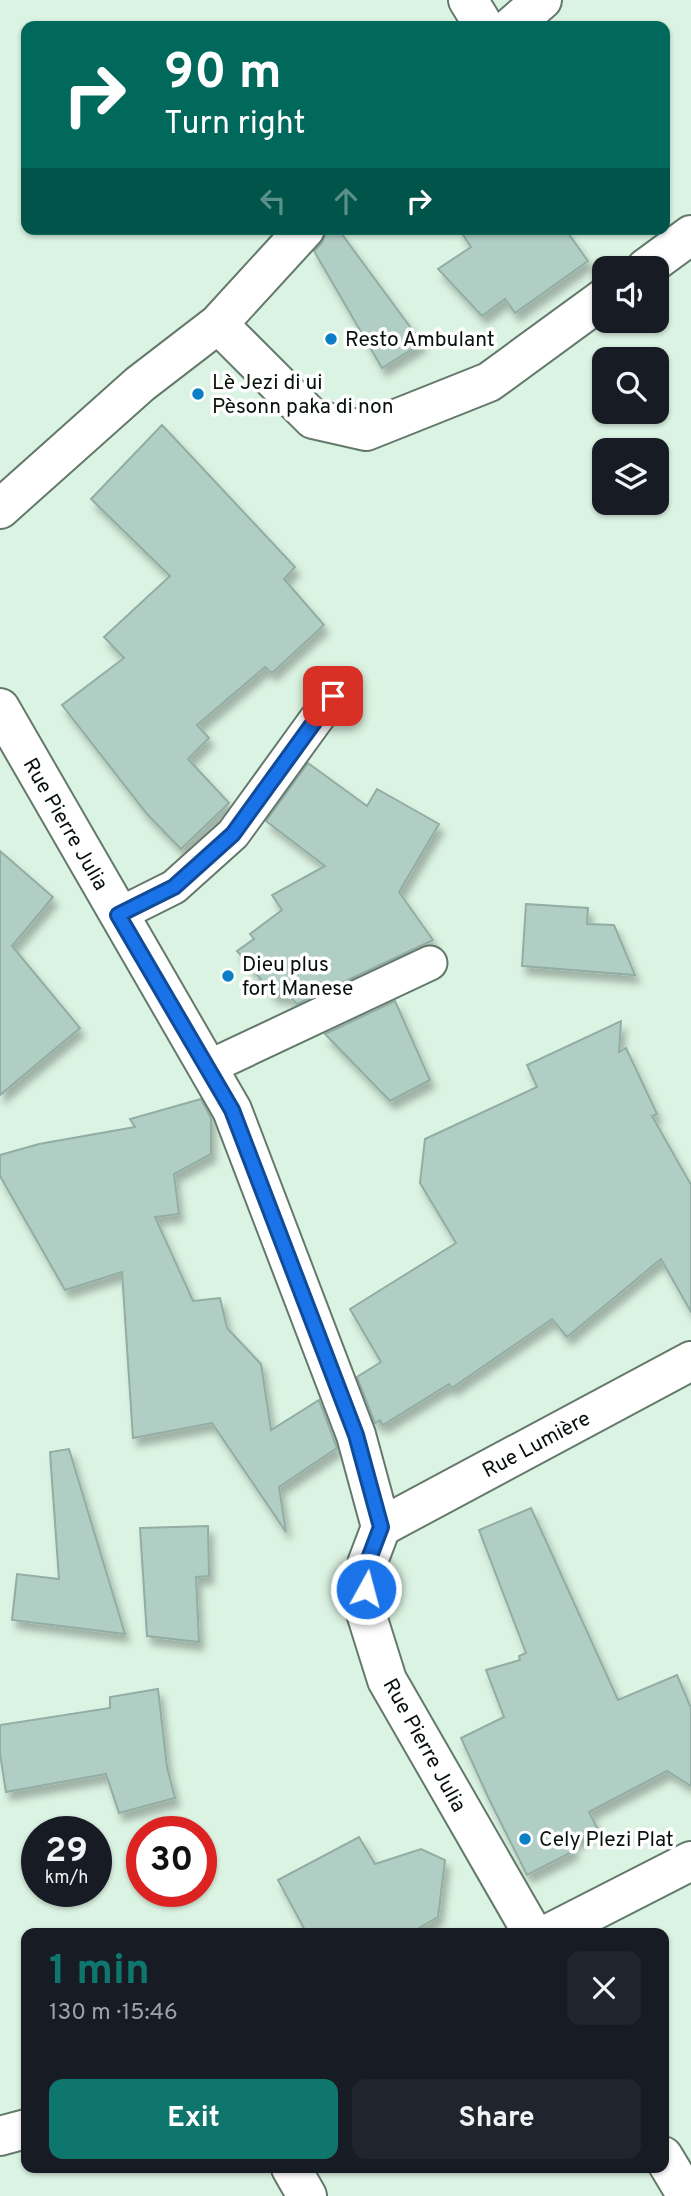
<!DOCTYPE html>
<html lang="en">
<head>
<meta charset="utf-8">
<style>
  :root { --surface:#171b24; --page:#20242c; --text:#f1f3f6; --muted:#9ea1a6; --accent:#0f766e }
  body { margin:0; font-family:Overpass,sans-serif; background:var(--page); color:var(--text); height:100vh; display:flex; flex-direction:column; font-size:26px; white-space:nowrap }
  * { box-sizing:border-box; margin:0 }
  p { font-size:23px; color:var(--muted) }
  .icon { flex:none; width:38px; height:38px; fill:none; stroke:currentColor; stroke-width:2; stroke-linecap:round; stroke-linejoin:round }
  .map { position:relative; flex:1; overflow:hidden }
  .panel { position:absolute; left:21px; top:1928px; width:648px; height:245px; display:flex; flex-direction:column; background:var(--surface); border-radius:14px; box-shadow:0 2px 5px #0004 }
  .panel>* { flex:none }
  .guide { position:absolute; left:21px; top:21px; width:649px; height:214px; border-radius:14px; box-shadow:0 2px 5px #0004; background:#00695c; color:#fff; overflow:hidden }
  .tools { position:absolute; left:592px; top:256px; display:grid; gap:14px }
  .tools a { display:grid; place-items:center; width:77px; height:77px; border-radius:14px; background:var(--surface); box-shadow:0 2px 5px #0004; font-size:35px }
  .speed { position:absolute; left:21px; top:1816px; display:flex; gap:14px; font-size:35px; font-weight:700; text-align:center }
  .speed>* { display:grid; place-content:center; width:91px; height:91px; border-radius:50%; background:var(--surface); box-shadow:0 2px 5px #0004; line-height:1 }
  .speed small { font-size:18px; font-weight:400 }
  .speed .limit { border:10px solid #d22; background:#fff; color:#111 }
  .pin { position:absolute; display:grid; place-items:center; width:60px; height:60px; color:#fff; margin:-30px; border-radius:14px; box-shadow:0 4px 10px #0006 }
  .me { position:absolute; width:77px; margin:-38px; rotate:7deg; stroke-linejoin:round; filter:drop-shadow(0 0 5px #0008) }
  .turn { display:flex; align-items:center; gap:24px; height:147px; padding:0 28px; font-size:32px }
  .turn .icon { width:91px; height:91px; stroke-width:2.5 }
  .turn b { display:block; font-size:49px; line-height:60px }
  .lanes { display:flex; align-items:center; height:66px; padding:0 28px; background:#0003; justify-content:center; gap:35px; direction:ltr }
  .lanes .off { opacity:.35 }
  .round { display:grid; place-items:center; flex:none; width:74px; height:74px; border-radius:14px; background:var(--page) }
  .headline { display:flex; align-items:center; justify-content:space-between; height:119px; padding:0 28px }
  h1 { font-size:42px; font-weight:700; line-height:52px; color:var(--accent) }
  .action { display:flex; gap:14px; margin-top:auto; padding:14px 28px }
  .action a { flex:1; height:80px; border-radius:14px; background:var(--accent); color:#fff; font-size:28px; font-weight:700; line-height:80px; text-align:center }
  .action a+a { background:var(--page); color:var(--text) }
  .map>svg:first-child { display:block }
  .building { fill:#b1cec5; stroke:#91ada4; stroke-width:2; filter:url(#shadow) }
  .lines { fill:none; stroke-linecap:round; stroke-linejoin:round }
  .lane-casing { stroke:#64796b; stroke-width:37 }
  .street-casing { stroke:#64796b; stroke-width:42 }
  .lane { stroke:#fff; stroke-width:33 }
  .street { stroke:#fff; stroke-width:38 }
  .route-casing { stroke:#114b97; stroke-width:18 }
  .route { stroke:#1a73e8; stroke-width:12 }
  .poi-dot { fill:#0b7ec8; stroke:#fff; stroke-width:2.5 }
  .labels { text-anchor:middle; stroke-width:7; stroke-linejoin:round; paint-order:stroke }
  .poi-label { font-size:21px; fill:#09110b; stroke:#fff; text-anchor:start }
  .street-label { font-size:21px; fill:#09110b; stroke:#fff }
</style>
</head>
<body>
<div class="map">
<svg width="691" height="2196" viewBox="0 0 691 2196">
  <defs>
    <filter id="shadow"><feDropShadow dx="4.5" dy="8" stdDeviation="3.5" flood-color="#0004"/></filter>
  </defs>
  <rect width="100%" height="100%" fill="#dbf3e2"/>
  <path class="building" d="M 331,229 L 338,229 L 422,343 L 382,368 L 314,251 L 322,243 L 326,232 Z
    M 459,229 L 565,229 L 588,261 L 515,313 L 505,299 L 482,316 L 438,269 L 471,247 Z
    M 162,425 L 295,567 L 284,579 L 324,625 L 272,673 L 265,667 L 197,725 L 209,738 L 188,759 L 229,803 L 181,849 L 147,814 L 62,705 L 124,658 L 104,637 L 170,576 L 91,499 Z
    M 308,763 L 367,806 L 377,789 L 439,824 L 399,892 L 433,940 L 297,1004 L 290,997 L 274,995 L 237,951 L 254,939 L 250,934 L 282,910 L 272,895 L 325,866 L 266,821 Z
    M 0,851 L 53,897 L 12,946 L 80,1028 L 0,1095 Z
    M 526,904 L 588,908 L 587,924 L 614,925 L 635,975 L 522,966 Z
    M 395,1001 L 430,1080 L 390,1101 L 325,1034 Z
    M 621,1021 L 619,1052 L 626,1048 L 657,1114 L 652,1116 L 691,1185 L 691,1312 L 661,1259 L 567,1337 L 552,1319 L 452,1388 L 449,1384 L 383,1425 L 380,1420 L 375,1423 L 357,1377 L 381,1362 L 350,1309 L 456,1243 L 420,1183 L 425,1139 L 537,1087 L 527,1065 Z
    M 201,1099 L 211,1118 L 211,1154 L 174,1174 L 179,1214 L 155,1217 L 193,1301 L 220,1298 L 227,1328 L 261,1364 L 271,1430 L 319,1400 L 337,1448 L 279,1487 L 286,1532 L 212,1423 L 133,1438 L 122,1272 L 65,1290 L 0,1176 L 0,1155 L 39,1144 L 135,1127 L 130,1119 Z
    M 69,1449 L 125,1634 L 12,1620 L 17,1574 L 59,1579 L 50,1452 Z
    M 531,1508 L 618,1700 L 677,1675 L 691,1708 L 691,1786 L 667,1771 L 589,1812 L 597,1828 L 571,1844 L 574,1851 L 527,1875 L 489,1799 L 461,1738 L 504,1717 L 486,1670 L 520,1660 L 519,1656 L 526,1653 L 479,1530 Z
    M 208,1526 L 209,1576 L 196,1577 L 199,1642 L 147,1636 L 140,1528 Z
    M 158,1689 L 167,1767 L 175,1798 L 119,1813 L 106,1774 L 6,1792 L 0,1754 L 0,1725 L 110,1708 L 110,1697 Z
    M 359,1837 L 375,1864 L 421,1849 L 445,1860 L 438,1917 L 409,1934 L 307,1934 L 278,1880 Z"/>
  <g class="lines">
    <g class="lane-casing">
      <path id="lane" d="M 118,915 L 174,887 L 233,834 L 333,696
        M 207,1068 L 430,963"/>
    </g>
    <g class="street-casing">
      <path id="street" d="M 468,0 L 484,26
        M 512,26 L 542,0
        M 646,268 L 691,235
        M 218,324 L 313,419 L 366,431 L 489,382 L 604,298
        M 0,509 L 140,384 L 218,324 L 305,229
        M 0,708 L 232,1110 L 356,1435 L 381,1527 L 367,1564 L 366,1613 L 387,1680 L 533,1934
        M 381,1527 L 691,1361
        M 548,1934 L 691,1861
        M 0,2136 L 26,2129
        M 663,2156 L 687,2196
        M 291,2168 L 307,2196"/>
    </g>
    <use href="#lane" class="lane"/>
    <use href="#street" class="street"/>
  </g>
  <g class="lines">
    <g class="route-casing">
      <path id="route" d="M 333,696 L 233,834 L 174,887 L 118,915 L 232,1110 L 356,1435 L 381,1527 L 367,1564 L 366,1589"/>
    </g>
    <use href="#route" class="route"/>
  </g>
  <g class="poi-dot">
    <circle cx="331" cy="339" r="7"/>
    <circle cx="198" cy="394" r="7"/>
    <circle cx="228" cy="976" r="7"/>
    <circle cx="525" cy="1839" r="7"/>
  </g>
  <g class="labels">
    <g class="poi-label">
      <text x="345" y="346">Resto Ambulant</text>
      <text x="212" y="389">Lè Jezi di ui<tspan x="212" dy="24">Pèsonn paka di non</tspan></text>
      <text x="242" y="971">Dieu plus<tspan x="242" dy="24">fort Manese</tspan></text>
      <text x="539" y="1846">Cely Plezi Plat</text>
    </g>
    <g class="street-label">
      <text transform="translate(66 824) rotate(60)" y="7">Rue Pierre Julia</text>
      <text transform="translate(536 1444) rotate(-28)" y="7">Rue Lumière</text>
      <text transform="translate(425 1745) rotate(61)" y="7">Rue Pierre Julia</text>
    </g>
  </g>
</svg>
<div class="tools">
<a><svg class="icon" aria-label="sound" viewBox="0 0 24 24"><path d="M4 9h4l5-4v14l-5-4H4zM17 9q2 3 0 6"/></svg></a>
<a><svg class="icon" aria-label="search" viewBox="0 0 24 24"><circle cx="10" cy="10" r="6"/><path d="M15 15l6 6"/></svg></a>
<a><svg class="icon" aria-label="layers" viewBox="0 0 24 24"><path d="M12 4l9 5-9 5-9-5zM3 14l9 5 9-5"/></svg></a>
</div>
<div class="speed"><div>29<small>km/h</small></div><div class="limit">30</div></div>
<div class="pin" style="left:333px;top:696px;background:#d93025"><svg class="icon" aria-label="arrive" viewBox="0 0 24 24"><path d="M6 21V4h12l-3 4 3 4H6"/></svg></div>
<svg class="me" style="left:366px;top:1589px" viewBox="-20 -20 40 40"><circle r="17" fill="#1a73e8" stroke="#fff" stroke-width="3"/><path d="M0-11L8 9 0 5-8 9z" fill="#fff"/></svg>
<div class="guide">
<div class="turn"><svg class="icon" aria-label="right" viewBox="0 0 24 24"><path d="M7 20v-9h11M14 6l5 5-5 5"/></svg><div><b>90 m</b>Turn right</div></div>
<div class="lanes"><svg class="icon off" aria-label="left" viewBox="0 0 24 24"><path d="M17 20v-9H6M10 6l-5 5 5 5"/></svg><svg class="icon off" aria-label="ahead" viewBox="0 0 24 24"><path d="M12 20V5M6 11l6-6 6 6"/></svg><svg class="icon" aria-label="right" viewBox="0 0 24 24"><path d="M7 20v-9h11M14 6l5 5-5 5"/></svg></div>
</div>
<section class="panel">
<div class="headline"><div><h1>1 min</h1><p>130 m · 15:46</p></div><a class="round"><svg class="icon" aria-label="close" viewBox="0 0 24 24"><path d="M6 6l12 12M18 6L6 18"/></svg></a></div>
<div class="action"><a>Exit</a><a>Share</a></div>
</section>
</div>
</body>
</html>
